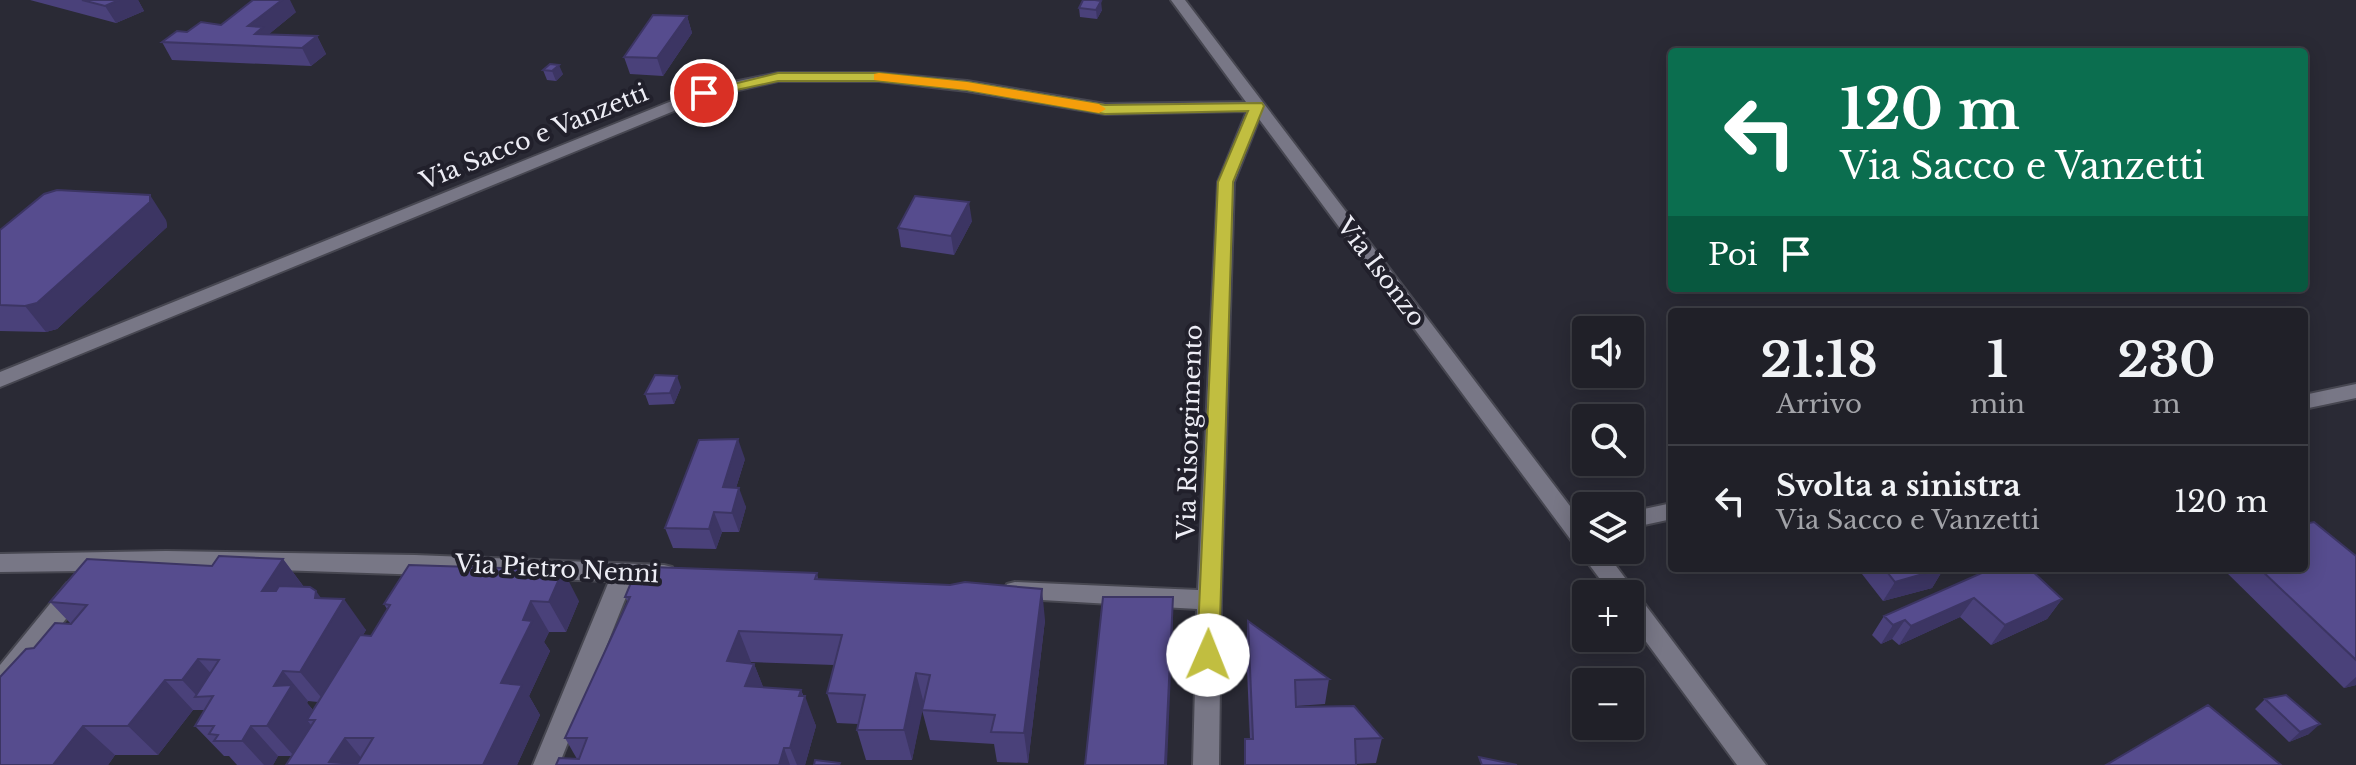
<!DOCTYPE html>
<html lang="it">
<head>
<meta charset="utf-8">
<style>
  :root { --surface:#202028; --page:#2d2d34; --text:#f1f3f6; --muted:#a2a3a8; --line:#3d3e45 }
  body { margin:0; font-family:"Libre Baskerville",serif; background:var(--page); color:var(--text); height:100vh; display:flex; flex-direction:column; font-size:30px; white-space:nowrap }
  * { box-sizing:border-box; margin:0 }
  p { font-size:26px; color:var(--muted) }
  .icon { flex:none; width:44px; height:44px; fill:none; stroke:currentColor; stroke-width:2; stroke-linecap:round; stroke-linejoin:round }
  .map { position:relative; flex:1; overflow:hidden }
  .sheet { position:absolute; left:1668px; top:308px; width:640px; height:264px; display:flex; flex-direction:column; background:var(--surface); border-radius:8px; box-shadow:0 4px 20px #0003,0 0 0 2px var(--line) }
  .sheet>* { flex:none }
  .hud { position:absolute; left:1668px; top:48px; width:640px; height:244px; border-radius:8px; box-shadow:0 4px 20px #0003,0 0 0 2px var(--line); background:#0b6e4f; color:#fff; overflow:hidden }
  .fabs { position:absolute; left:1572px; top:316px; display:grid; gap:16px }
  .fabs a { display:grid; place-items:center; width:72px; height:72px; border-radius:8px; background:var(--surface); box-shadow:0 4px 20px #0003,0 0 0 2px var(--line); font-size:40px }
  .pin { position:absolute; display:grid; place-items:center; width:68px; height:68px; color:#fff; margin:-34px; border:4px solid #fff; border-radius:50%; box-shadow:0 2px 8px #0007 }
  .me { position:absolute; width:88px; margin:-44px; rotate:1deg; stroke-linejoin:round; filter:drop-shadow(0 0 6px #0008) }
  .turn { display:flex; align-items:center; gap:28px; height:168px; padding:0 40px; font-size:36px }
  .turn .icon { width:104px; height:104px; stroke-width:2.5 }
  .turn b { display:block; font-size:56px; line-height:68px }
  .then { display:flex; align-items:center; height:76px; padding:0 40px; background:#0003; gap:16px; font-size:30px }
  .eta { display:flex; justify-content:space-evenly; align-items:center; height:136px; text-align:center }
  .eta b { font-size:48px; font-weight:800; line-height:56px }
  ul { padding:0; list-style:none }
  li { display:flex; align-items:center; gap:24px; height:112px; padding:0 40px; border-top:2px solid var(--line) }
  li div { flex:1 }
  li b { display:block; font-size:30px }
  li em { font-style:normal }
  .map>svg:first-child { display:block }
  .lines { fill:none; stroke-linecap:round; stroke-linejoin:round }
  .minor-casing { stroke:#474751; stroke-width:4 }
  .minor { fill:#787786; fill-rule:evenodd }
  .wall { fill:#4a417a; fill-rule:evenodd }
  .shaded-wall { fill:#3c3563 }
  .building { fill:#564c8e; stroke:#3c3563; stroke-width:2; fill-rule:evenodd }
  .route { fill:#c1be40; stroke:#7d7c2a; stroke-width:2 }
  .slow { fill:#f59e0b }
  .labels { text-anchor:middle; stroke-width:8; stroke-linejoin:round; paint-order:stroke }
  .street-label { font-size:24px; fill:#ededf5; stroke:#21202b }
</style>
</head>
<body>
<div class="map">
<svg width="2356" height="765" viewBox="0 0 2356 765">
  <rect width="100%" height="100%" fill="#2a2a35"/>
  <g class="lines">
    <g class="minor-casing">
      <path id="minor" d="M 1171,0 L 1185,0 L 1586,527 L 1586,550 L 1604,550 L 1766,765 L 1737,765 L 1630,620 L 1630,594 L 1611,594 L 1259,119 L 1234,182 L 1221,600 L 1219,765 L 1193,765 L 1197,609 L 1007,598 L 1003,591 L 1007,584 L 1015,582 L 1198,590 L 1218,182 L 1247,111 L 1105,114 L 967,91 L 879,81 L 778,81 L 708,97 L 0,387 L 0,372 L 704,88 L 778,73 L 879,73 L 967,81 L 1105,104 L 1246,102 Z
        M 2356,384 L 2356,398 L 2304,409 L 2304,395 Z
        M 1672,503 L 1672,519 L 1630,528 L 1630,512 Z
        M 166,551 L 415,555 L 664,565 L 672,567 L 676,574 L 672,581 L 632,582 L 559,765 L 533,765 L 609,581 L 249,569 L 0,572 L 0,554 Z
        M 75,581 L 83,583 L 87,590 L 83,597 L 9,692 L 0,695 L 0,665 L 67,583 Z"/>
    </g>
    <use href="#minor" class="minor"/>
  </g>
  <path class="wall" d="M 30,0 L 138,0 L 144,11 L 116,23 Z
    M 1079,8 L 1102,10 L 1097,19 L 1080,17 Z
    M 296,12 L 269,34 L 317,36 L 326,54 L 311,66 L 172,60 L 162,42 L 187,32 L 221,25 Z
    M 687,16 L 692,33 L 663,76 L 630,74 L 624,57 Z
    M 550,64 L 563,74 L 556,81 L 547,80 L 543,70 Z
    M 166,220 L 167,227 L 57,329 L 46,332 L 0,331 L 0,230 Z
    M 972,221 L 954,255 L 901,247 L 898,228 Z
    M 681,387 L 674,404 L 649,405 L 645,394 Z
    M 745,459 L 736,488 L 746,507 L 739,532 L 722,532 L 716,549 L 673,548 L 665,528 Z
    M 2356,556 L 2356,685 L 2344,688 L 2222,568 L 2304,568 Z
    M 283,559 L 304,587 L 366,630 L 363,635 L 371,636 L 387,609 L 384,604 L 579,601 L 566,632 L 549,632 L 544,642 L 550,651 L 529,696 L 540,715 L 517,765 L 286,765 L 292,756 L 278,756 L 273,765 L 237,765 L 229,756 L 224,756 L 195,726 L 205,710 L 193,710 L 158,755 L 115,755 L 108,765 L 34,648 L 71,624 L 50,602 ZM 308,701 L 318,702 L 313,710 L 307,703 Z
    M 1865,568 L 1944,568 L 1932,588 L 1883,601 L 1862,574 Z
    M 1993,568 L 2062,599 L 2047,619 L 1991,645 L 1960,617 L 1899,645 L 1892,639 L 1881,644 L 1872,635 L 1884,616 Z
    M 817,573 L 818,579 L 1045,620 L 1028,763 L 997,762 L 994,744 L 930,740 L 922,710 L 912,760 L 866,760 L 857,730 L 858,724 L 837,723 L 827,693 L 834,665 L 751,662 L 750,663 L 754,664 L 763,687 L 801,690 L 816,726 L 805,765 L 556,765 L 577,759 L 565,738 L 628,602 L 625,597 Z
    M 1248,621 L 1329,679 L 1325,704 L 1296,706 L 1296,707 L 1382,738 L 1376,763 L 1356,764 L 1356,765 L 1244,765 L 1245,739 L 1250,739 L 1246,647 Z
    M 2265,699 L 2309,734 L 2289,742 L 2255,709 Z"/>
  <path class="shaded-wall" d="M 119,0 L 138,0 L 144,11 L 116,23 L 105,6 Z
    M 282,0 L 290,0 L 296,12 L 268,35 L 269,47 L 248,26 Z
    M 1101,1 L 1102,10 L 1097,19 L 1096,10 Z
    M 687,16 L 692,33 L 663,76 L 657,58 Z
    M 317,36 L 326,54 L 311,66 L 302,48 Z
    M 559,65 L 563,74 L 556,81 L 552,71 Z
    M 150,195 L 166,220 L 167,227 L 57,329 L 46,332 L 25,306 Z
    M 969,202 L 972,221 L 954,255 L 951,236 Z
    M 677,376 L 681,387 L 674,404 L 670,393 Z
    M 738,439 L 745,459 L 730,507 L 723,487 Z
    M 739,488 L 746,507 L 739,532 L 732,513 Z
    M 714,512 L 722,532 L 716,549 L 709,529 Z
    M 283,559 L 306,590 L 262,591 Z
    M 1944,568 L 1932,588 L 1883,601 L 1895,582 Z
    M 563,570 L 579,601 L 566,632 L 549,602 Z
    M 1042,589 L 1045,620 L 1028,763 L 1024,733 Z
    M 316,591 L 334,616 L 344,599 L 366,630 L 325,702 L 300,672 L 315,598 Z
    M 1173,597 L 1173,624 L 1167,765 L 1165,765 Z
    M 1974,598 L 1960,617 L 1899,645 L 1911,626 Z
    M 2062,599 L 2047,619 L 1991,645 L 2005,625 Z
    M 531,601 L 549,632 L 544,642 L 550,651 L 529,696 L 540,715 L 517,765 L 483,765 L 501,683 L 523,620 Z
    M 1905,620 L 1892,639 L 1881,644 L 1893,625 Z
    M 739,631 L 751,662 L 739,691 L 727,661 Z
    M 198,659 L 225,689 L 213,696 L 197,696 L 182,680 Z
    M 754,664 L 766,694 L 745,686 Z
    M 283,671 L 308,701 L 307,703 L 317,715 L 307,720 L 311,725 L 294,756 L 267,726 L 274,686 Z
    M 916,673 L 924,704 L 912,760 L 904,730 Z
    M 2356,677 L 2356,685 L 2344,688 Z
    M 165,680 L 193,710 L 158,755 L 128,726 Z
    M 801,690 L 804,699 L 805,696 L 816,726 L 805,765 L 797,765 L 790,748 Z
    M 2320,724 L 2309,734 L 2289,742 L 2300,732 Z
    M 83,726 L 115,755 L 108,765 L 53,765 Z
    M 251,726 L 278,756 L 273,765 L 264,765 L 242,741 Z
    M 345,738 L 367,765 L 329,762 Z
    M 784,748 L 790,765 L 779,765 Z"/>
  <path class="building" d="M 82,0 L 119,0 L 105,6 Z
    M 253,0 L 282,0 L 248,26 L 263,27 L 255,34 L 317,36 L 302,48 L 162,42 L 177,31 L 187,32 L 201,22 L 221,25 Z
    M 1083,0 L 1095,0 L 1101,1 L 1096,10 L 1079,8 Z
    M 653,15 L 687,16 L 657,58 L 624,57 Z
    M 550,64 L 559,65 L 552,71 L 543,70 Z
    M 57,190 L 150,195 L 150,202 L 37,303 L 25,306 L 0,305 L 0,230 L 44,194 Z
    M 915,196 L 969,202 L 951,236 L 898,228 Z
    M 655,375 L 677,376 L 670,393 L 645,394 Z
    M 738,439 L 723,487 L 739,488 L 732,513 L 714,512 L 709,529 L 665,528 L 699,440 Z
    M 2314,522 L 2356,556 L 2356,660 L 2259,568 L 2304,568 L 2304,524 Z
    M 219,556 L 283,559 L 262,591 L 276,591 L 279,586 L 310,587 L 316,591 L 315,598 L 344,599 L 300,672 L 283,671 L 274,686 L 292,685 L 267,726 L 251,726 L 242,741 L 214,741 L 218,735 L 209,734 L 214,726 L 195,726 L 213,696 L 195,697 L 219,660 L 198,659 L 182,680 L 165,680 L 128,726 L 83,726 L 53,765 L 0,765 L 0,677 L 26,649 L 34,648 L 55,623 L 71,624 L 87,605 L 50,602 L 87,559 L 212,566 Z
    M 409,565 L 563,570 L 549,602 L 531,601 L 523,620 L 532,621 L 501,683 L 522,685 L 483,765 L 286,765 L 315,720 L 307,720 L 360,635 L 371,636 L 390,605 L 384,604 ZM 345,738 L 373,738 L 357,764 L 329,762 Z
    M 651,567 L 817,573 L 815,579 L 950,585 L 965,582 L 1042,589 L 1024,733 L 991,732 L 995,715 L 922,710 L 930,675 L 916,673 L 904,730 L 857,730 L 865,695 L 827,693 L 842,635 L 739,631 L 727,661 L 754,664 L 745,686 L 801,690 L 799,696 L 805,696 L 790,748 L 784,748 L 779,765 L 556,765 L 559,758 L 579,759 L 587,738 L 565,738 L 630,597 L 625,597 L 635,573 Z
    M 1884,568 L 1944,568 L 1895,582 Z
    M 1993,568 L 2029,568 L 2062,599 L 2005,625 L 1974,598 L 1911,626 L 1905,620 L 1893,625 L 1884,616 Z
    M 1103,597 L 1173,597 L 1165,765 L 1085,765 Z
    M 1248,621 L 1329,679 L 1295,680 L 1296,707 L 1354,706 L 1382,738 L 1355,739 L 1356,765 L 1245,765 L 1245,739 L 1253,739 Z
    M 2286,695 L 2320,724 L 2300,732 L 2265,699 Z
    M 2208,705 L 2281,765 L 2106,765 Z
    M 1479,757 L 1517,765 L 1482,765 Z
    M 815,760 L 840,763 L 839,765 L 814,765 Z"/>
  <path class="route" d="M 778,73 L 879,73 L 967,82 L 1105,105 L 1262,103 L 1264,106 L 1233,182 L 1219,655 L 1216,661 L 1200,661 L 1197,655 L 1218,182 L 1248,111 L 1105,114 L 967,90 L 879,81 L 778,81 L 704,97 L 697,93 Z"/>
  <path class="slow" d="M 879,73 L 967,82 L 1099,104 L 1106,109 L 1099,113 L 967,90 L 874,80 L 874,74 Z"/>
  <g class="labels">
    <g class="street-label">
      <text transform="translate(534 137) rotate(-22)" y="8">Via Sacco e Vanzetti</text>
      <text transform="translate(1381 272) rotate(53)" y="8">Via Isonzo</text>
      <text transform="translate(1190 432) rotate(-88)" y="8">Via Risorgimento</text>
      <text transform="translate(557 569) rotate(3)" y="8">Via Pietro Nenni</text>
    </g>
  </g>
</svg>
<div class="fabs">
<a><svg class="icon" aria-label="sound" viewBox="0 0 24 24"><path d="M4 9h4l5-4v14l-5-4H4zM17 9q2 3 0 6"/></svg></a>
<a><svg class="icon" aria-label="search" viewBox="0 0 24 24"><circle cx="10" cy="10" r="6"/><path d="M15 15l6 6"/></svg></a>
<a><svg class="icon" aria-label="layers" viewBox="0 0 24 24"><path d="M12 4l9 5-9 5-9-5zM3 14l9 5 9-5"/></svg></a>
<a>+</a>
<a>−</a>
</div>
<div class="pin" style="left:704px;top:93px;background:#d93025"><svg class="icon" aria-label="arrive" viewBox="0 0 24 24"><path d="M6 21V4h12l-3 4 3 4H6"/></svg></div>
<svg class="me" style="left:1208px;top:655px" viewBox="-20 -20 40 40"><circle r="19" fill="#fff"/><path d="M0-13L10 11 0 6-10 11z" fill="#c1be40"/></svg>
<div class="hud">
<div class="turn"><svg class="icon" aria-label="left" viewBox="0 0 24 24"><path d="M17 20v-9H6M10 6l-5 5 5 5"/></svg><div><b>120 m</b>Via Sacco e Vanzetti</div></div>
<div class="then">Poi<svg class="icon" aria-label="arrive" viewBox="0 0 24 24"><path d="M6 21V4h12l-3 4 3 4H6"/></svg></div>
</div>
<section class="sheet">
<div class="eta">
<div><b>21:18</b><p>Arrivo</p></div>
<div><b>1</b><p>min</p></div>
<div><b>230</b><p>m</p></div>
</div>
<ul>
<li><svg class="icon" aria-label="left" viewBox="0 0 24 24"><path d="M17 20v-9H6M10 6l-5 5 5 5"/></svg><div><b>Svolta a sinistra</b><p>Via Sacco e Vanzetti</p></div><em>120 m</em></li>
</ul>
</section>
</div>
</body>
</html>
